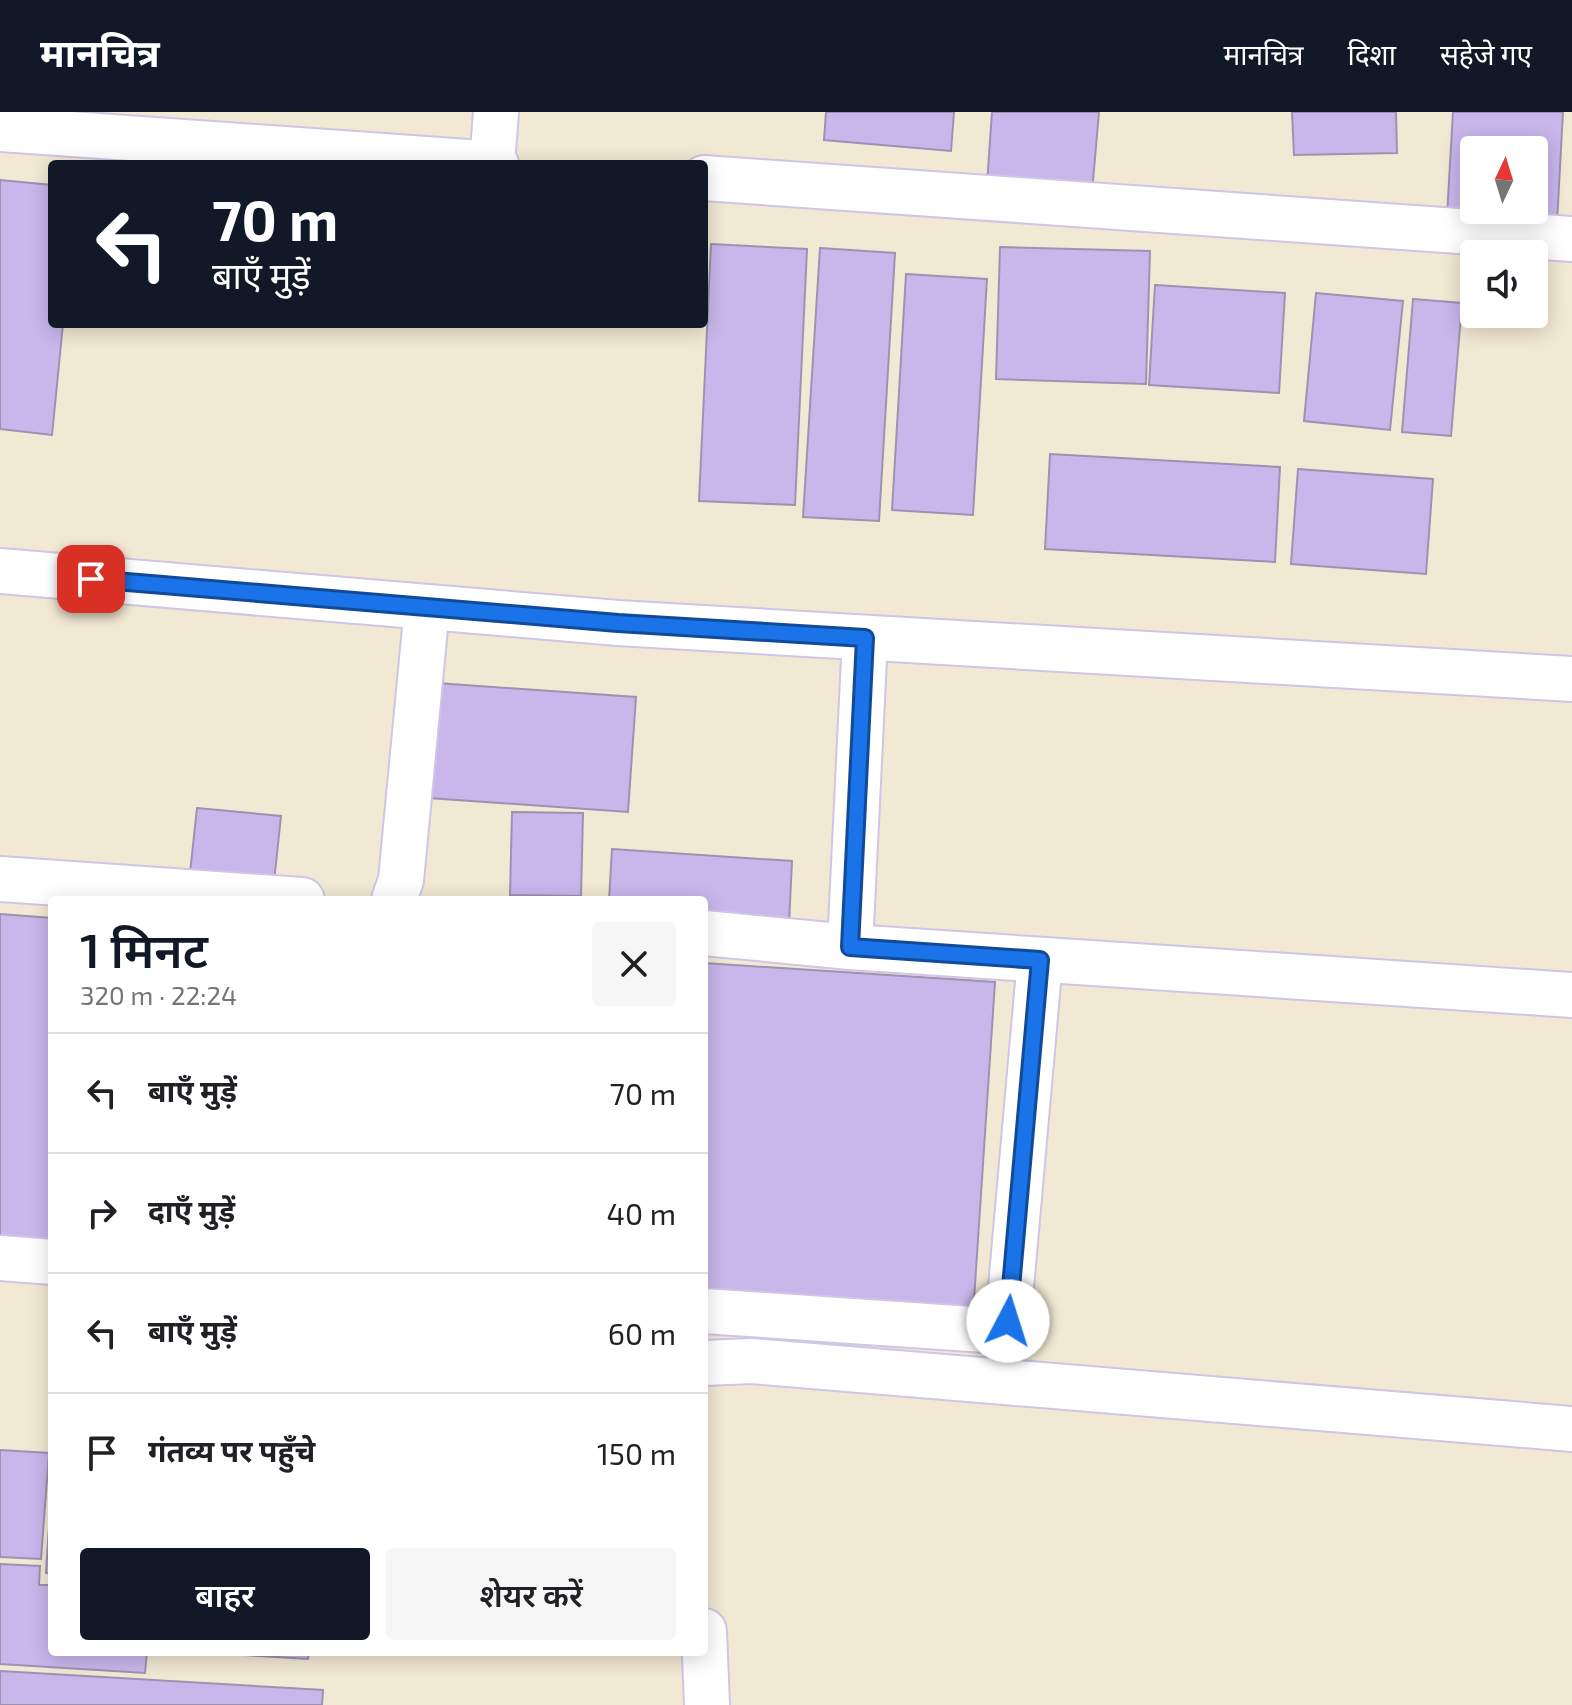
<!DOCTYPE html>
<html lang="hi">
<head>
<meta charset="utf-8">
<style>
  :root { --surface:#fff; --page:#f6f6f6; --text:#202124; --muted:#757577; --line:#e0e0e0; --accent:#111827 }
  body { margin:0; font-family:"Exo 2","Noto Sans Devanagari",sans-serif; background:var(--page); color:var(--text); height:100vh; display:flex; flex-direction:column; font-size:30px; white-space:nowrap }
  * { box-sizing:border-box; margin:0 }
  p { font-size:26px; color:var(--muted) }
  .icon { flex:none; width:44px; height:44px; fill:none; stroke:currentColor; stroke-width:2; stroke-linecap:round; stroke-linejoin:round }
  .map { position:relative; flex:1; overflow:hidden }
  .drawer { position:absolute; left:48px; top:784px; width:660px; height:760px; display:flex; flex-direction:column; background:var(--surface); border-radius:8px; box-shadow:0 4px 20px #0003 }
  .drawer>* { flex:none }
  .top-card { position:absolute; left:48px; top:48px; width:660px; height:168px; border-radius:8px; box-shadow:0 4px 20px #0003; background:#111827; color:#fff; overflow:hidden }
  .needle { width:52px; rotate:4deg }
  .buttons { position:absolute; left:1460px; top:24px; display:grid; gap:16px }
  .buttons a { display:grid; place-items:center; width:88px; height:88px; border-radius:8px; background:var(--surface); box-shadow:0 4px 20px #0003; font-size:40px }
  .pin { position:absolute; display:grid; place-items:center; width:68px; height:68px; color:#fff; margin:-34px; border-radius:16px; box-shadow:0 4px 12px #0006 }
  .me { position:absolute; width:88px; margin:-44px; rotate:5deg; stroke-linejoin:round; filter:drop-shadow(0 0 6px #0008) }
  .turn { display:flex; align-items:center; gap:28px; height:168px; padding:0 32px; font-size:36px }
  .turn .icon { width:104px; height:104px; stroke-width:2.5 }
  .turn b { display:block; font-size:56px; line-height:68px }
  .round { display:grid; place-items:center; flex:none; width:84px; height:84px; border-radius:8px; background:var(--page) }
  .head { display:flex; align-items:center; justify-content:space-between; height:136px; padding:0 32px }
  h1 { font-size:48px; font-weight:600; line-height:60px; color:var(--accent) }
  .primary-button { display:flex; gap:16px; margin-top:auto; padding:16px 32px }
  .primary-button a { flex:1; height:92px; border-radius:8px; background:var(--accent); color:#fff; font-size:32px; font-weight:600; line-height:92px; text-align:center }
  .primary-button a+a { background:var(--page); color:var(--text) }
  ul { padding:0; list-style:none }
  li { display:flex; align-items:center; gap:24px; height:120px; padding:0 32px; border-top:2px solid var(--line) }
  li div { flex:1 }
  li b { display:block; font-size:30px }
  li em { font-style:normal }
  header { display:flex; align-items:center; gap:48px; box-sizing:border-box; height:112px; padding:0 40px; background:var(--accent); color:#fff }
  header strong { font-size:38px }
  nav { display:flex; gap:44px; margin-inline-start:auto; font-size:28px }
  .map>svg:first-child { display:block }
  .industrial { fill:#f2e9d4; fill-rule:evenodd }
  .building { fill:#c9b7ec; stroke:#9c92b1; stroke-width:2; fill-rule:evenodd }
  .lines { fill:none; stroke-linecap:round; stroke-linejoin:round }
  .minor-casing { stroke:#cfc5e5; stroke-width:48 }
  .minor { stroke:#fff; stroke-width:44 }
  .route-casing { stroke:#114b97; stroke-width:20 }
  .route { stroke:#1a73e8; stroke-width:14 }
</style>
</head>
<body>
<header>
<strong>मानचित्र</strong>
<nav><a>मानचित्र</a><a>दिशा</a><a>सहेजे गए</a></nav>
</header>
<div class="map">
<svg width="1572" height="1593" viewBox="0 0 1572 1593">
  <rect width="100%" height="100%" fill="#f6f1ff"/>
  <path class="industrial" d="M 0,0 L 1572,0 L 1572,1593 L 0,1593 ZM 1474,38 L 1534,38 L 1534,98 L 1474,98 ZM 52,52 L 704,52 L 704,212 L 52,212 ZM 1474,142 L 1534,142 L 1534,202 L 1474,202 ZM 52,788 L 704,788 L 704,1540 L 52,1540 Z"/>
  <path class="building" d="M 826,0 L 954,0 L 951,39 L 824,28 Z
    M 992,0 L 1099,0 L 1092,80 L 987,72 Z
    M 1292,0 L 1396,0 L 1397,41 L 1294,43 Z
    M 1453,0 L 1563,0 L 1557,110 L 1447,104 ZM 1474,38 L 1534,38 L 1534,98 L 1474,98 Z
    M 0,68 L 52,73 L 52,212 L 63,212 L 52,323 L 0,317 Z
    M 711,132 L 807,137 L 795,393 L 699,389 Z
    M 1000,135 L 1150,139 L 1146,272 L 996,267 Z
    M 820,136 L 895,141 L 879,409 L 803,405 Z
    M 906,162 L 987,167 L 973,403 L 892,398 Z
    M 1155,173 L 1285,181 L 1279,281 L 1149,273 Z
    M 1316,181 L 1403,189 L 1390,318 L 1304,309 Z
    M 1413,187 L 1462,191 L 1451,324 L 1402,320 Z
    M 1050,342 L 1280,355 L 1275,450 L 1045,437 Z
    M 1298,357 L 1433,367 L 1426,462 L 1291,452 Z
    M 437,571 L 636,585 L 628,700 L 429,686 Z
    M 197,696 L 281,704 L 274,770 L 190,761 Z
    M 512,700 L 583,701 L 581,784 L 510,783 Z
    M 612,737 L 792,749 L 789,812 L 704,806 L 704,788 L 609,788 Z
    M 0,802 L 52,806 L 52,1138 L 0,1135 Z
    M 704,851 L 995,870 L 973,1203 L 704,1185 Z
    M 0,1338 L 49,1341 L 41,1447 L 0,1445 Z
    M 52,1369 L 52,1462 L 46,1461 Z
    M 0,1452 L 40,1454 L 39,1473 L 52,1473 L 52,1540 L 147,1540 L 145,1561 L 0,1552 Z
    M 196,1540 L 309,1540 L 308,1547 Z
    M 0,1559 L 323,1578 L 322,1593 L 0,1593 Z"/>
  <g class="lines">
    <g class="minor-casing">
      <path id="minor" d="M 0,17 L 496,52
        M 492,52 L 496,0
        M 704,66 L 1572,127
        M 0,459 L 618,511 L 1572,567
        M 0,767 L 302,788
        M 394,788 L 401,768 L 427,495
        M 704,821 L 850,835 L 1572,883
        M 850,835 L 865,526
        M 0,1146 L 52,1150
        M 704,1199 L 1000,1219 L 1008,1209 L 1040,848
        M 704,1251 L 752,1249 L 1572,1317
        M 704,1519 L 707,1593"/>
    </g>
    <use href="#minor" class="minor"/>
  </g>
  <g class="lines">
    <g class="route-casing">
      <path id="route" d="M 91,467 L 618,511 L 865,526 L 850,835 L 1040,848 L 1008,1209"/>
    </g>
    <use href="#route" class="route"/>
  </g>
</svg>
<div class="buttons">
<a><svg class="needle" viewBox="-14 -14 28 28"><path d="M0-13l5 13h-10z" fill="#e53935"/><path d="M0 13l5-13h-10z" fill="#757577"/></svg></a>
<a><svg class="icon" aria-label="sound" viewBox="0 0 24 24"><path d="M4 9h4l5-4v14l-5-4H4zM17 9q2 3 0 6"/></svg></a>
</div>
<div class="pin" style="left:91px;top:467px;background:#d93025"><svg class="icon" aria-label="arrive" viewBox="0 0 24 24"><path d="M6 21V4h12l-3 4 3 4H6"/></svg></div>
<svg class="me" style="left:1008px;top:1209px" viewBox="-20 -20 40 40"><circle r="19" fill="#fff"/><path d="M0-13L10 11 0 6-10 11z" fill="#1a73e8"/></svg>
<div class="top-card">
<div class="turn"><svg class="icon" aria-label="left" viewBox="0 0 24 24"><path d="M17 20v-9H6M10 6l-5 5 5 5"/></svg><div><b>70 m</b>बाएँ मुड़ें</div></div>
</div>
<section class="drawer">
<div class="head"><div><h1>1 मिनट</h1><p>320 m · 22:24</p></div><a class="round"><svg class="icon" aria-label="close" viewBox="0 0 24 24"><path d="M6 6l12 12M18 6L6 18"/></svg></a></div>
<ul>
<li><svg class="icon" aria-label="left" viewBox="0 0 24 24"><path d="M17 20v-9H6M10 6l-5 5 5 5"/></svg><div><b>बाएँ मुड़ें</b></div><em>70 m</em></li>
<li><svg class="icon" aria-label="right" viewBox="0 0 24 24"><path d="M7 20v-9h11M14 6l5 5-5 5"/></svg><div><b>दाएँ मुड़ें</b></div><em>40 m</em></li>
<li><svg class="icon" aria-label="left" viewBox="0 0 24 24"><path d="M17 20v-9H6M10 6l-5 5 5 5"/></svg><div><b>बाएँ मुड़ें</b></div><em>60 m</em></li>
<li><svg class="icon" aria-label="arrive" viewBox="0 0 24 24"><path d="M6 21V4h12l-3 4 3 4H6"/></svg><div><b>गंतव्य पर पहुँचे</b></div><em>150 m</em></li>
</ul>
<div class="primary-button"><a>बाहर</a><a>शेयर करें</a></div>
</section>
</div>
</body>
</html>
